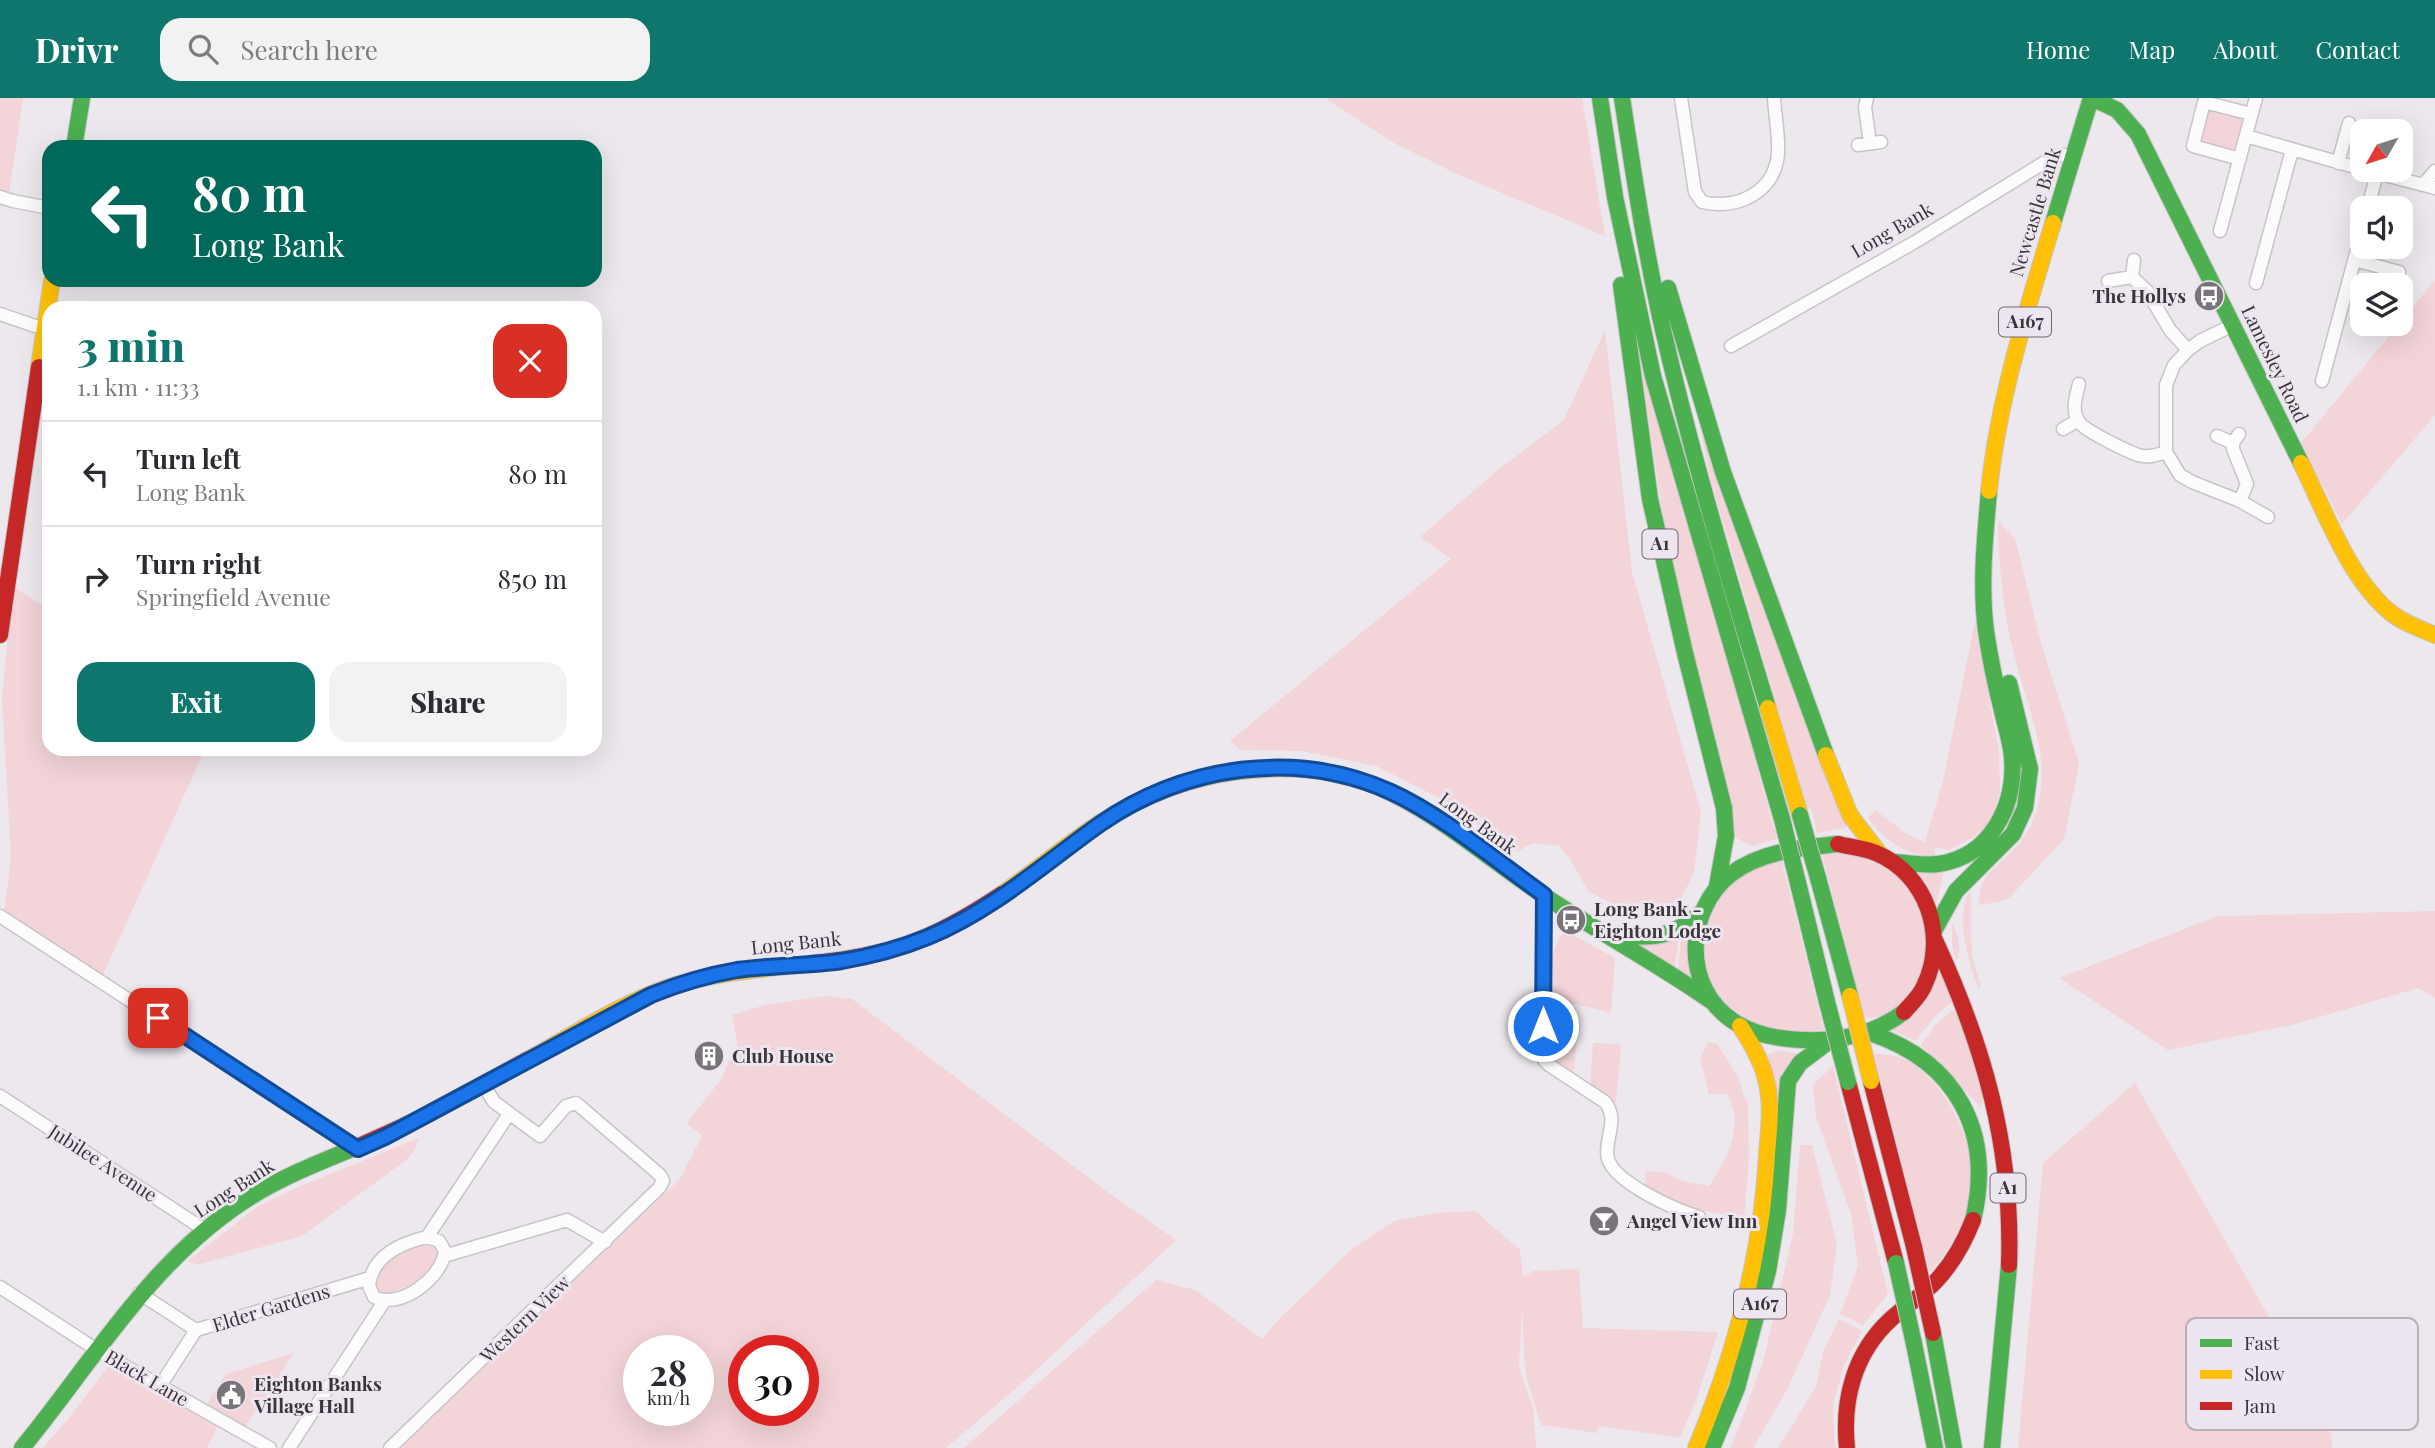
<!DOCTYPE html>
<html lang="en">
<head>
<meta charset="utf-8">
<style>
  :root { --surface:#fff; --page:#f2f2f3; --text:#2b2b33; --muted:#7c7c81; --line:#e1e1e2; --accent:#0f766e }
  body { margin:0; font-family:"Playfair Display",serif; background:var(--page); color:var(--text); height:100vh; display:flex; flex-direction:column; font-size:26px; white-space:nowrap }
  * { box-sizing:border-box; margin:0 }
  p { font-size:23px; color:var(--muted) }
  .icon { flex:none; width:38px; height:38px; fill:none; stroke:currentColor; stroke-width:2; stroke-linecap:round; stroke-linejoin:round }
  .map { position:relative; flex:1; overflow:hidden }
  .side { position:absolute; left:42px; top:203px; width:560px; height:455px; display:flex; flex-direction:column; background:var(--surface); border-radius:21px; box-shadow:0 7px 28px #0002 }
  .side>* { flex:none }
  .hud { position:absolute; left:42px; top:42px; width:560px; height:147px; border-radius:21px; box-shadow:0 7px 28px #0002; background:#00695c; color:#fff; overflow:hidden }
  .needle { width:46px; rotate:231deg }
  .tools { position:absolute; left:2350px; top:21px; display:grid; gap:14px }
  .tools a { display:grid; place-items:center; width:63px; height:63px; border-radius:14px; background:var(--surface); box-shadow:0 7px 28px #0002; font-size:35px }
  .speed { position:absolute; left:623px; top:1237px; display:flex; gap:14px; font-size:35px; font-weight:700; text-align:center }
  .speed>* { display:grid; place-content:center; width:91px; height:91px; border-radius:50%; background:var(--surface); box-shadow:0 7px 28px #0002; line-height:1 }
  .speed small { font-size:18px; font-weight:400 }
  .speed .limit { border:10px solid #d22; background:#fff; color:#111 }
  .pin { position:absolute; display:grid; place-items:center; width:60px; height:60px; color:#fff; margin:-30px; border-radius:14px; box-shadow:0 4px 10px #0006 }
  .me { position:absolute; width:77px; margin:-38px; rotate:0deg; stroke-linejoin:round; filter:drop-shadow(0 0 5px #0008) }
  .turn { display:flex; align-items:center; gap:24px; height:147px; padding:0 35px; font-size:32px }
  .turn .icon { width:91px; height:91px; stroke-width:2.5 }
  .turn b { display:block; font-size:49px; line-height:60px }
  .round { display:grid; place-items:center; flex:none; width:74px; height:74px; border-radius:21px; background:var(--page) }
  .head { display:flex; align-items:center; justify-content:space-between; height:119px; padding:0 35px }
  h1 { font-size:42px; font-weight:800; line-height:52px; color:var(--accent) }
  .primary-button { display:flex; gap:14px; margin-top:auto; padding:14px 35px }
  .primary-button a { flex:1; height:80px; border-radius:21px; background:var(--accent); color:#fff; font-size:28px; font-weight:800; line-height:80px; text-align:center }
  .primary-button a+a { background:var(--page); color:var(--text) }
  ul { padding:0; list-style:none }
  li { display:flex; align-items:center; gap:21px; height:105px; padding:0 35px; border-top:2px solid var(--line) }
  li div { flex:1 }
  li b { display:block; font-size:26px }
  li em { font-style:normal }
  header { display:flex; align-items:center; gap:42px; box-sizing:border-box; height:98px; padding:0 35px; background:var(--accent); color:#fff }
  header strong { font-size:33px }
  nav { display:flex; gap:38px; margin-inline-start:auto; font-size:24px }
  .search { width:490px; height:63px; background:var(--page); display:flex; align-items:center; gap:18px; box-sizing:border-box; padding:0 24px; border-radius:21px; color:var(--muted); font-size:26px }
  .map>svg:first-child { display:block }
  .green { fill:#f3d4d8; fill-rule:evenodd }
  .lines { fill:none; stroke-linecap:round; stroke-linejoin:round }
  .street-casing { stroke:#c7c4c8; stroke-width:15 }
  .fast-casing { stroke:#c7c4c8; stroke-width:18 }
  .slow-casing { stroke:#c7c4c8; stroke-width:18 }
  .jam-casing { stroke:#c7c4c8; stroke-width:18 }
  .street { stroke:#fcfcfc; stroke-width:12 }
  .fast { stroke:#4caf50; stroke-width:16 }
  .slow { stroke:#ffc107; stroke-width:16 }
  .jam { stroke:#c62828; stroke-width:16 }
  .fast-bridge-casing { stroke:#c7c4c8; stroke-width:18; stroke-linecap:butt }
  .slow-bridge-casing { stroke:#c7c4c8; stroke-width:18; stroke-linecap:butt }
  .jam-bridge-casing { stroke:#c7c4c8; stroke-width:18; stroke-linecap:butt }
  .fast-bridge { stroke:#4caf50; stroke-width:16 }
  .slow-bridge { stroke:#ffc107; stroke-width:16 }
  .jam-bridge { stroke:#c62828; stroke-width:16 }
  .route-casing { stroke:#114b97; stroke-width:18 }
  .route { stroke:#1a73e8; stroke-width:12 }
  .labels { text-anchor:middle; stroke-width:6; stroke-linejoin:round; paint-order:stroke }
  .shield { fill:#ede5f0; stroke:#6f6a71; stroke-width:2 }
  .shield-label { font-size:18px; font-weight:bold; fill:#39353a }
  .street-label { font-size:19px; fill:#39353a; stroke:#ede5f0 }
  .poi-label { font-size:19px; font-weight:bold; fill:#39353a; stroke:#ede5f0; text-anchor:start }
  .key { fill:#ede5f0; stroke:#b7b0b9; stroke-width:2 }
  .key-label { font-size:19px; fill:#39353a }
</style>
</head>
<body>
<header>
<strong>Drivr</strong>
<div class="search"><svg class="icon" aria-label="search" viewBox="0 0 24 24"><circle cx="10" cy="10" r="6"/><path d="M15 15l6 6"/></svg>Search here</div>
<nav><a>Home</a><a>Map</a><a>About</a><a>Contact</a></nav>
</header>
<div class="map">
<svg width="2435" height="1350" viewBox="0 0 2435 1350">
  <rect width="100%" height="100%" fill="#ece8ed"/>
  <path class="green" d="M 0,0 L 23,0 L 9,97 L 0,94 Z
    M 1325,0 L 1582,0 L 1605,138 L 1457,76 L 1394,45 Z
    M 2210,11 L 2243,19 L 2244,22 L 2236,53 L 2199,44 L 2208,12 Z
    M 2435,182 L 2435,317 L 2342,426 L 2301,345 Z
    M 1635,227 L 1777,741 L 1752,748 L 1736,740 L 1666,441 Z
    M 1605,232 L 1632,474 L 1701,714 L 1694,775 L 1679,804 L 1656,812 L 1627,813 L 1588,793 L 1571,762 L 1559,748 L 1532,745 L 1517,754 L 1443,702 L 1376,668 L 1302,653 L 1241,652 L 1230,643 L 1451,461 L 1420,439 L 1498,372 L 1564,322 Z
    M 1692,287 L 1848,727 L 1845,730 L 1817,735 L 1811,710 L 1807,711 L 1710,379 Z
    M 1998,423 L 2015,440 L 2041,545 L 2079,665 L 2064,741 L 2009,800 L 1998,804 L 1979,807 C 1978,775 1997,770 2017,748 C 2031,733 2039,711 2041,690 C 2046,647 2025,601 2015,560 C 2003,515 1999,469 1998,423 Z
    M 13,488 L 49,512 L 49,651 L 205,651 L 103,877 L 4,816 L 11,759 L 2,601 Z
    M 1975,524 L 1999,654 L 2000,696 L 1994,712 L 1986,728 L 1974,739 L 1949,752 L 1934,749 L 1935,757 C 1906,759 1885,742 1868,720 L 1875,712 L 1908,737 L 1925,744 L 1943,683 Z
    M 1853,754 C 1866,757 1905,780 1912,791 C 1917,798 1929,834 1929,842 C 1926,876 1902,926 1864,919 L 1822,756 Z
    M 1782,763 L 1824,932 C 1756,941 1692,906 1707,829 C 1711,810 1724,787 1742,777 C 1754,771 1769,767 1782,763 Z
    M 1915,771 L 1944,774 L 1936,806 L 1928,788 Z
    M 1971,792 L 1971,843 L 1973,861 L 1981,889 L 1978,890 C 1969,864 1953,816 1971,792 Z
    M 2435,813 L 2435,900 L 2418,890 L 2292,927 L 2168,952 L 2059,880 L 2218,818 Z
    M 1952,824 C 1958,835 1962,851 1957,863 L 1952,847 Z
    M 1565,833 L 1615,860 L 1611,915 L 1549,899 C 1550,875 1549,851 1565,833 Z
    M 1687,836 L 1694,882 L 1678,873 L 1681,839 Z
    M 1626,841 L 1677,841 L 1678,845 L 1675,868 L 1674,870 Z
    M 1940,869 L 1955,902 L 1937,916 L 1915,943 L 1892,932 Z
    M 824,898 L 852,901 L 1109,1095 L 1176,1142 L 1022,1285 L 946,1350 L 401,1350 L 680,1081 L 702,1038 L 687,1025 L 722,980 L 731,959 L 739,956 L 732,917 L 766,907 ZM 639,1253 L 698,1253 L 698,1312 L 639,1312 ZM 744,1253 L 803,1253 L 803,1312 L 744,1312 Z
    M 1958,908 L 1983,1000 L 1981,1009 L 1921,947 L 1936,926 Z
    M 1550,915 L 1579,922 L 1573,979 L 1550,960 Z
    M 1708,944 L 1717,946 L 1739,980 L 1744,999 L 1748,1003 L 1749,1062 L 1744,1120 C 1710,1114 1676,1110 1646,1090 L 1645,1073 L 1664,1074 L 1682,1083 L 1709,1088 C 1728,1059 1745,1029 1727,996 L 1709,996 L 1700,962 Z
    M 1593,945 L 1619,946 L 1621,949 L 1616,1005 L 1590,989 Z
    M 1779,952 L 1800,956 L 1779,1021 L 1767,957 Z
    M 1874,956 C 1886,956 1899,958 1910,964 C 1916,967 1922,973 1927,978 C 1961,1011 1982,1068 1966,1115 C 1958,1137 1945,1157 1930,1175 Z
    M 1833,968 L 1888,1196 L 1863,1227 L 1840,1216 L 1858,1168 L 1851,1116 L 1816,1019 L 1813,987 Z
    M 2135,985 L 2328,1322 L 2333,1350 L 2018,1350 L 2043,1065 Z
    M 419,1040 L 414,1053 L 405,1063 L 302,1138 L 196,1167 L 188,1163 L 257,1109 L 298,1089 Z
    M 1800,1047 L 1812,1047 L 1837,1146 L 1830,1197 L 1788,1290 L 1753,1350 L 1731,1350 L 1763,1264 L 1793,1136 Z
    M 1475,1113 L 1520,1152 L 1523,1179 L 1533,1173 L 1579,1171 L 1583,1230 L 1718,1234 L 1696,1303 L 1680,1340 L 1600,1328 L 1596,1335 L 1541,1327 L 1527,1281 L 1524,1257 L 1522,1207 L 1519,1270 L 1533,1310 L 1536,1350 L 964,1350 L 1156,1182 L 1195,1192 L 1262,1241 L 1278,1222 L 1352,1151 L 1394,1123 L 1436,1115 Z
    M 429,1146 L 435,1148 C 448,1176 402,1191 384,1197 L 378,1195 L 374,1184 C 385,1161 404,1148 429,1146 Z
    M 1839,1221 L 1862,1233 L 1844,1267 L 1833,1307 L 1835,1350 L 1778,1350 L 1816,1289 L 1823,1254 Z
    M 294,1255 L 245,1329 L 207,1306 L 226,1276 Z
    M 110,1266 L 218,1328 L 207,1350 L 43,1350 L 69,1320 Z"/>
  <g class="lines">
    <g class="street-casing">
      <path id="street" d="M 1681,0 L 1695,94 L 1702,104 C 1737,112 1775,95 1778,55 C 1779,37 1775,18 1774,0
        M 1867,0 L 1865,9 L 1870,45
        M 2246,38 L 2362,71
        M 1858,47 L 1881,44
        M 2240,61 L 2193,48 L 2204,4 L 2251,16
        M 2338,65 L 2349,25
        M 2365,72 L 2435,90
        M 2423,87 L 2435,73
        M 0,99 L 13,103 L 49,110
        M 2368,110 L 2377,75
        M 2220,133 L 2256,0
        M 2355,162 L 2399,174
        M 2132,179 L 2134,162
        M 2108,183 L 2132,179 L 2147,193 L 2170,232 L 2188,252
        M 2256,185 L 2292,52
        M 0,216 L 44,231
        M 2233,227 L 2200,243 L 2188,252 L 2174,267 L 2166,287 L 2166,354 L 2180,377 L 2192,384 L 2240,403 L 2268,419
        M 1731,248 L 1915,144 L 2053,59 L 2063,57 L 2073,58
        M 2322,283 L 2362,133
        M 2079,286 C 2076,298 2071,313 2079,324 C 2085,333 2127,353 2138,357 C 2148,360 2157,357 2166,354
        M 2063,331 L 2078,322
        M 2239,336 L 2233,345 L 2233,351 L 2247,386 L 2240,403
        M 2217,338 L 2233,345
        M 1544,797 L 1544,962 L 1549,967 L 1605,1004 C 1620,1022 1603,1043 1608,1061 C 1615,1085 1676,1112 1699,1119
        M 0,818 L 358,1051
        M 0,998 L 205,1132
        M 427,1139 L 439,1143 L 445,1153 C 442,1180 400,1212 374,1199 L 369,1188 C 372,1158 401,1145 427,1139 Z
        M 427,1139 L 509,1016
        M 444,1158 L 567,1122 L 605,1144
        M 0,1189 L 97,1252 L 270,1350
        M 139,1195 L 196,1232
        M 160,1288 L 196,1232 L 370,1180
        M 289,1350 L 385,1202
        M 390,1350 L 659,1090 L 663,1083 L 660,1077 L 576,1005 L 566,1008 L 540,1038 L 494,1004 L 483,986"/>
    </g>
    <g class="fast-casing">
      <path id="fast" d="M 1600,0 L 1615,99 L 1653,278 L 1782,721
        M 1622,0 C 1634,79 1646,158 1664,236 C 1693,362 1730,486 1768,610
        M 2092,0 L 2117,12 L 2138,36 L 2301,365
        M 74,49 L 82,0
        M 2053,125 L 2091,0
        M 1621,187 L 1650,401 L 1685,555 L 1724,710 L 1726,738 L 1717,788
        M 1668,190 L 1723,374 L 1826,657
        M 1314,672 C 1337,676 1360,681 1381,690 C 1442,718 1491,763 1546,799 C 1602,836 1660,867 1714,905
        M 1838,746 C 1802,750 1761,753 1731,776 C 1685,812 1682,889 1733,923 C 1758,940 1790,943 1820,942 C 1851,941 1879,933 1904,914
        M 1895,764 C 1909,765 1924,768 1938,766 C 1990,759 2016,708 2012,659 C 2011,645 2006,630 2003,617 C 1996,589 1990,561 1986,533 C 1980,487 1985,439 1989,393
        M 1818,780 L 1850,898
        M 1798,785 L 1827,904
        M 1935,831 L 1956,793 L 2013,736 L 2025,710 L 2030,671 L 2009,585
        M 1617,836 C 1654,842 1672,839 1701,815
        M 1870,935 C 1957,964 1994,1034 1973,1122
        M 1933,1235 L 1954,1350
        M 1914,1246 L 1935,1350
        M 22,1350 C 95,1261 152,1160 252,1098 C 286,1077 323,1063 359,1048
        M 1712,1350 L 1737,1290 L 1768,1173 L 1778,1112 L 1788,983 L 1800,965 L 1832,941
        M 1992,1350 L 2009,1167"/>
    </g>
    <g class="slow-casing">
      <path id="slow" d="M 39,269 L 52,182
        M 2301,365 C 2325,413 2349,481 2391,515 C 2404,525 2420,531 2435,537
        M 1989,393 C 1998,302 2027,212 2053,125
        M 1768,610 L 1800,717
        M 1826,657 L 1850,717 L 1879,755
        M 1002,796 C 1035,773 1065,748 1098,726 C 1165,683 1235,665 1314,672
        M 527,962 C 572,938 621,905 669,889 C 702,878 736,874 769,870
        M 1696,1350 C 1735,1256 1762,1157 1767,1055 C 1769,1032 1772,1009 1767,986 C 1763,965 1752,946 1740,928"/>
    </g>
    <g class="jam-casing">
      <path id="jam" d="M 0,537 L 39,269
        M 1838,746 C 1850,749 1864,750 1876,755 C 1927,776 1948,839 1924,888 C 1920,898 1911,906 1904,914
        M 1935,842 C 1984,948 2013,1049 2009,1167
        M 769,870 C 814,865 859,862 902,848 C 938,836 970,817 1002,796
        M 1871,983 L 1914,1149
        M 1848,984 L 1896,1165
        M 359,1048 L 417,1022 L 527,962
        M 1847,1350 C 1842,1302 1854,1255 1891,1221 C 1905,1208 1923,1197 1936,1183 C 1953,1165 1964,1145 1973,1122"/>
    </g>
    <use href="#street" class="street"/>
    <use href="#fast" class="fast"/>
    <use href="#slow" class="slow"/>
    <use href="#jam" class="jam"/>
    <g class="fast-bridge-casing">
      <path id="fast-bridge" d="M 1800,717 L 1818,780
        M 1782,721 L 1798,785
        M 1827,904 L 1848,984
        M 1896,1165 L 1914,1246"/>
    </g>
    <g class="slow-bridge-casing">
      <path id="slow-bridge" d="M 1850,898 L 1871,983"/>
    </g>
    <g class="jam-bridge-casing">
      <path id="jam-bridge" d="M 1914,1149 L 1933,1235"/>
    </g>
    <use href="#fast-bridge" class="fast-bridge"/>
    <use href="#slow-bridge" class="slow-bridge"/>
    <use href="#jam-bridge" class="jam-bridge"/>
  </g>
  <g class="lines">
    <g class="route-casing">
      <path id="route" d="M 158,920 L 358,1051 L 385,1039 L 651,897 C 678,886 708,877 737,872 C 772,867 807,868 842,863 C 871,858 901,850 928,839 C 992,813 1045,765 1100,726 C 1185,667 1296,651 1391,694 C 1442,717 1498,764 1544,797 L 1543,928"/>
    </g>
    <use href="#route" class="route"/>
  </g>
  <defs>
    <g id="bus-disc" transform="scale(1.575)"><circle r="9.5" fill="#787479" stroke="#ede5f0"/><path d="M-5-6H5V4H4V6H2V4H-2V6H-4V4H-5ZM-3.5-4V0h7V-4ZM-3.5 1.2v1.5H-2V1.2ZM2 1.2v1.5H3.5V1.2Z" fill="#fff"/></g>
    <g id="building-disc" transform="scale(1.575)"><circle r="9.5" fill="#787479" stroke="#ede5f0"/><path d="M-4-6H4V6H1V3H-1V6H-4ZM-2.5-4.3h1.7v1.8h-1.7ZM.8-4.3h1.7v1.8H.8ZM-2.5-1h1.7V.8h-1.7ZM.8-1h1.7V.8H.8Z" fill="#fff"/></g>
    <g id="bar-disc" transform="scale(1.575)"><circle r="9.5" fill="#787479" stroke="#ede5f0"/><path d="M-6-5H6L.8 .8V4.5H3.5V6h-7V4.5H-.8V.8Z" fill="#fff"/></g>
    <g id="civic-disc" transform="scale(1.575)"><circle r="9.5" fill="#787479" stroke="#ede5f0"/><path d="M-.6-6.5H3V-4.5H.6V-3L4-1V1h2V6H-6V1h2V-1L-.6-3ZM-1.2 2.5V6h2.4V2.5Z" fill="#fff"/></g>
  </defs>
  <g fill-rule="evenodd">
    <use href="#bus-disc" x="2209" y="198"/>
    <use href="#bus-disc" x="1571" y="822"/>
    <use href="#building-disc" x="709" y="958"/>
    <use href="#bar-disc" x="1604" y="1123"/>
    <use href="#civic-disc" x="231" y="1297"/>
  </g>
  <g class="labels">
    <g class="shield">
      <rect x="1999" y="209.5" width="52" height="29" rx="5"/>
      <rect x="1642.5" y="431.5" width="35" height="29" rx="5"/>
      <rect x="1990.5" y="1075.5" width="35" height="29" rx="5"/>
      <rect x="1734" y="1191.5" width="52" height="29" rx="5"/>
    </g>
    <g class="shield-label">
      <text x="2025" y="230">A167</text>
      <text x="1660" y="452">A1</text>
      <text x="2008" y="1096">A1</text>
      <text x="1760" y="1212">A167</text>
    </g>
    <g class="street-label">
      <text transform="translate(2035 114) rotate(-73)" y="7">Newcastle Bank</text>
      <text transform="translate(1892 132) rotate(-30)" y="7">Long Bank</text>
      <text transform="translate(2275 266) rotate(64)" y="7">Lamesley Road</text>
      <text transform="translate(1478 725) rotate(36)" y="7">Long Bank</text>
      <text transform="translate(796 845) rotate(-6)" y="7">Long Bank</text>
      <text transform="translate(103 1065) rotate(33)" y="7">Jubilee Avenue</text>
      <text transform="translate(234 1090) rotate(-33)" y="7">Long Bank</text>
      <text transform="translate(271 1210) rotate(-17)" y="7">Elder Gardens</text>
      <text transform="translate(525 1221) rotate(-44)" y="7">Western View</text>
      <text transform="translate(147 1280) rotate(30)" y="7">Black Lane</text>
    </g>
    <g class="poi-label">
      <text x="2186" y="205" text-anchor="end">The Hollys</text>
      <text x="1594" y="818">Long Bank -<tspan x="1594" dy="22">Eighton Lodge</tspan></text>
      <text x="732" y="965">Club House</text>
      <text x="1627" y="1130">Angel View Inn</text>
      <text x="254" y="1293">Eighton Banks<tspan x="254" dy="22">Village Hall</tspan></text>
    </g>
  </g>
  <rect x="2186" y="1220" width="232" height="112" rx="10" class="key"/>
  <rect x="2200" y="1241" width="32" height="8" fill="#4caf50"/>
  <rect x="2200" y="1272" width="32" height="9" fill="#ffc107"/>
  <rect x="2200" y="1304" width="32" height="8" fill="#c62828"/>
  <g class="key-label">
    <text x="2244" y="1252">Fast</text>
    <text x="2244" y="1283">Slow</text>
    <text x="2244" y="1315">Jam</text>
  </g>
</svg>
<div class="tools">
<a><svg class="needle" viewBox="-14 -14 28 28"><path d="M0-13l5 13h-10z" fill="#e53935"/><path d="M0 13l5-13h-10z" fill="#7c7c81"/></svg></a>
<a><svg class="icon" aria-label="sound" viewBox="0 0 24 24"><path d="M4 9h4l5-4v14l-5-4H4zM17 9q2 3 0 6"/></svg></a>
<a><svg class="icon" aria-label="layers" viewBox="0 0 24 24"><path d="M12 4l9 5-9 5-9-5zM3 14l9 5 9-5"/></svg></a>
</div>
<div class="speed"><div>28<small>km/h</small></div><div class="limit">30</div></div>
<div class="pin" style="left:158px;top:920px;background:#d93025"><svg class="icon" aria-label="arrive" viewBox="0 0 24 24"><path d="M6 21V4h12l-3 4 3 4H6"/></svg></div>
<svg class="me" style="left:1543px;top:928px" viewBox="-20 -20 40 40"><circle r="17" fill="#1a73e8" stroke="#fff" stroke-width="3"/><path d="M0-11L8 9 0 5-8 9z" fill="#fff"/></svg>
<div class="hud">
<div class="turn"><svg class="icon" aria-label="left" viewBox="0 0 24 24"><path d="M17 20v-9H6M10 6l-5 5 5 5"/></svg><div><b>80 m</b>Long Bank</div></div>
</div>
<section class="side">
<div class="head"><div><h1>3 min</h1><p>1.1 km · 11:33</p></div><a class="round" style="background:#d93025;color:#fff"><svg class="icon" aria-label="close" viewBox="0 0 24 24"><path d="M6 6l12 12M18 6L6 18"/></svg></a></div>
<ul>
<li><svg class="icon" aria-label="left" viewBox="0 0 24 24"><path d="M17 20v-9H6M10 6l-5 5 5 5"/></svg><div><b>Turn left</b><p>Long Bank</p></div><em>80 m</em></li>
<li><svg class="icon" aria-label="right" viewBox="0 0 24 24"><path d="M7 20v-9h11M14 6l5 5-5 5"/></svg><div><b>Turn right</b><p>Springfield Avenue</p></div><em>850 m</em></li>
</ul>
<div class="primary-button"><a>Exit</a><a>Share</a></div>
</section>
</div>
</body>
</html>
